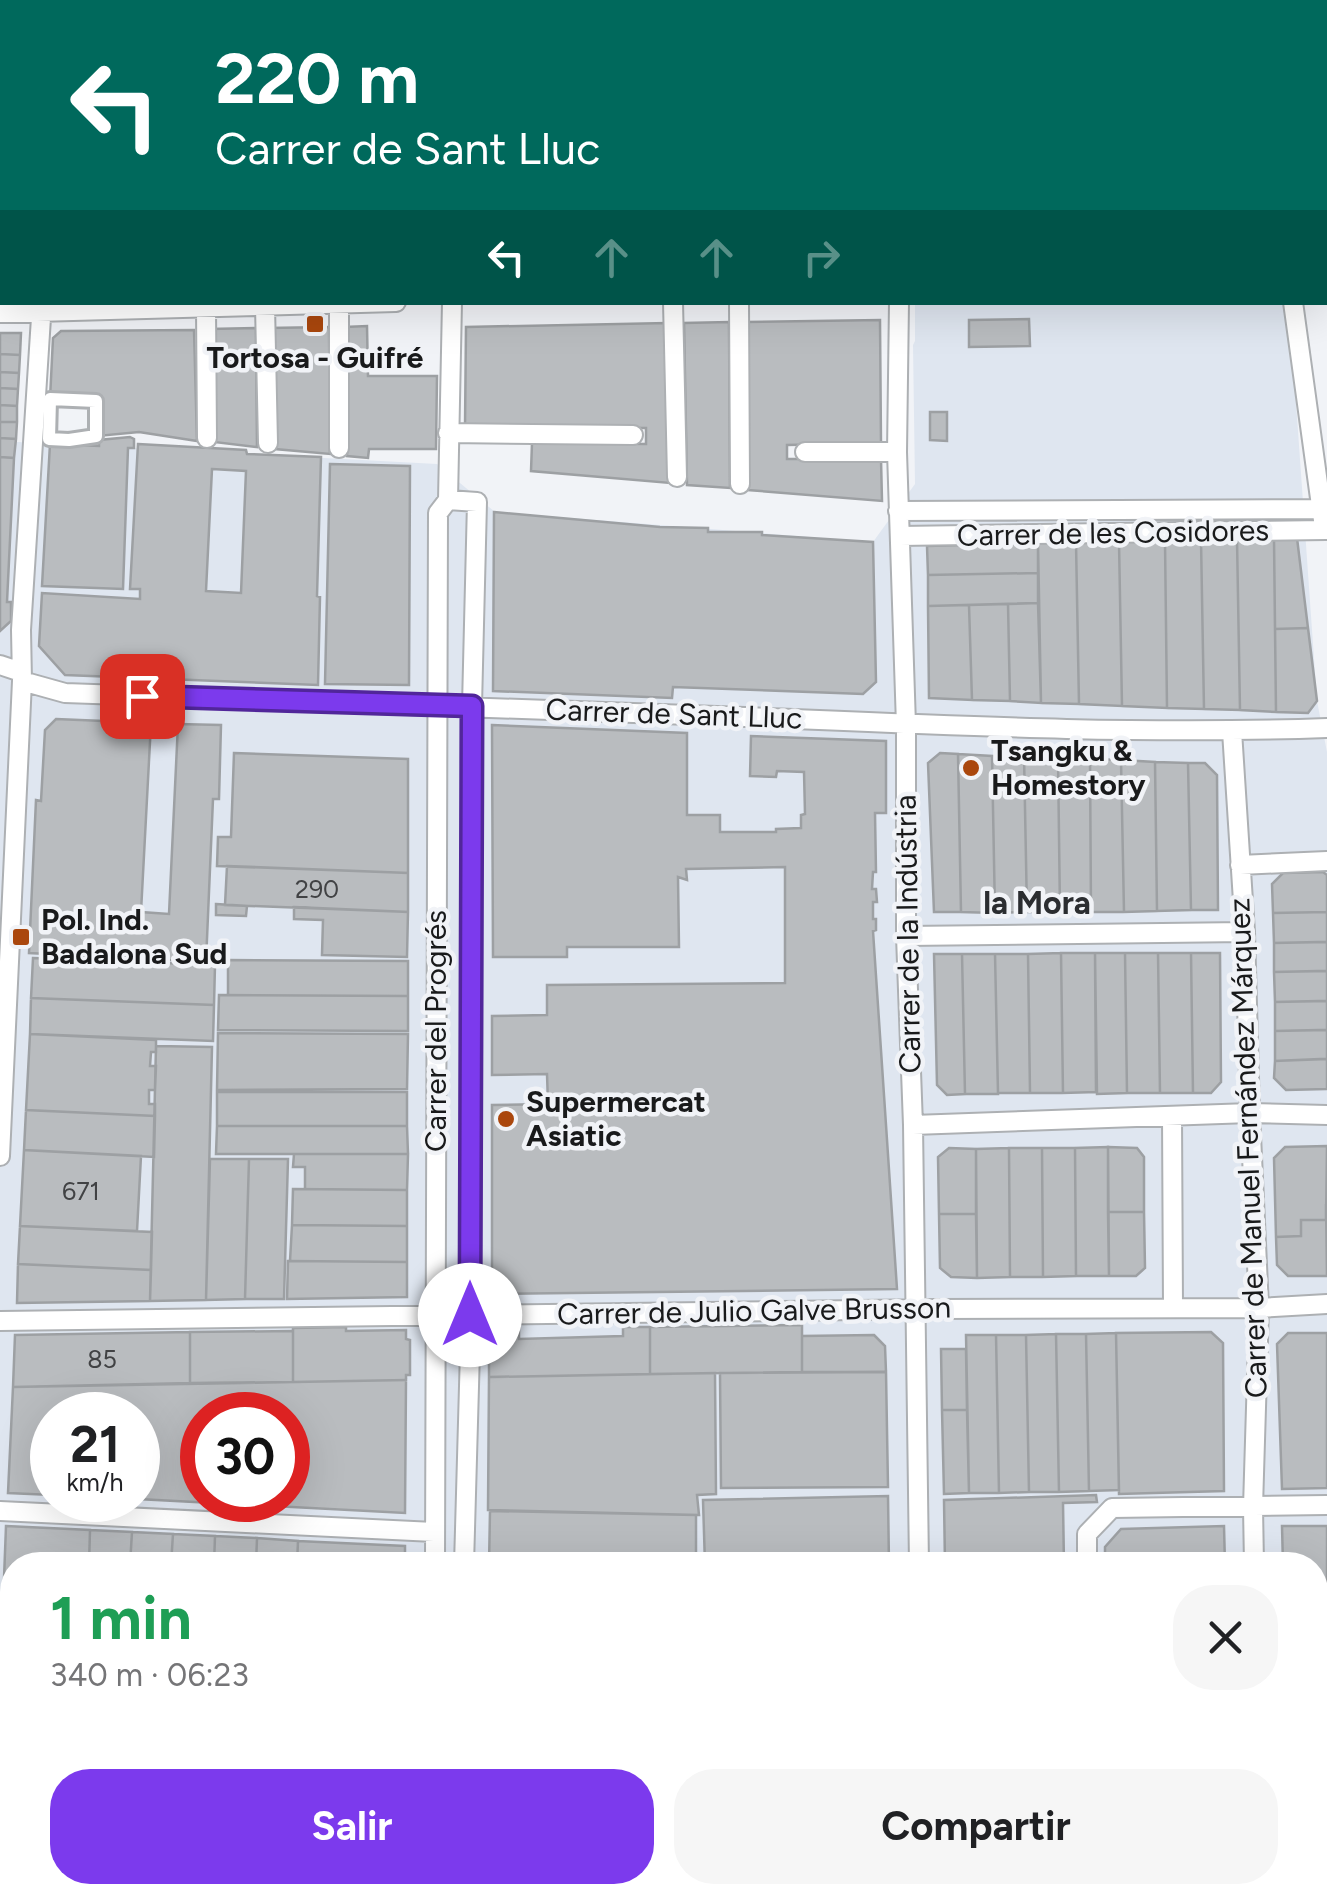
<!DOCTYPE html>
<html lang="es">
<head>
<meta charset="utf-8">
<style>
  :root { --surface:#fff; --page:#f6f6f6; --text:#202124; --muted:#757577; --accent:#7c3aed }
  body { margin:0; font-family:Figtree,sans-serif; background:var(--page); color:var(--text); height:100vh; display:flex; flex-direction:column; font-size:38px; white-space:nowrap }
  * { box-sizing:border-box; margin:0 }
  p { font-size:32px; color:var(--muted) }
  .icon { flex:none; width:55px; height:55px; fill:none; stroke:currentColor; stroke-width:2; stroke-linecap:round; stroke-linejoin:round }
  .map { position:relative; flex:1; overflow:hidden }
  .panel { position:absolute; left:0px; top:1552px; width:1328px; height:352px; display:flex; flex-direction:column; background:var(--surface); border-radius:40px 40px 0 0; box-shadow:0 10px 40px #0002 }
  .panel>* { flex:none }
  .top-card { position:absolute; left:0px; top:0px; width:1328px; height:305px; box-shadow:0 10px 40px #0002; background:#00695c; color:#fff; overflow:hidden }
  .speed { position:absolute; left:30px; top:1392px; display:flex; gap:20px; font-size:50px; font-weight:700; text-align:center }
  .speed>* { display:grid; place-content:center; width:130px; height:130px; border-radius:50%; background:var(--surface); box-shadow:0 10px 40px #0002; line-height:1 }
  .speed small { font-size:25px; font-weight:400 }
  .speed .limit { border:15px solid #d22; background:#fff; color:#111 }
  .pin { position:absolute; display:grid; place-items:center; width:85px; height:85px; color:#fff; margin:-42px; border-radius:20px; box-shadow:0 5px 15px #0006 }
  .me { position:absolute; width:110px; margin:-55px; rotate:0deg; stroke-linejoin:round; filter:drop-shadow(0 0 8px #0008) }
  .turn { display:flex; align-items:center; gap:35px; height:210px; padding:0 50px; font-size:45px }
  .turn .icon { width:130px; height:130px; stroke-width:2.5 }
  .turn b { display:block; font-size:70px; line-height:85px }
  .lanes { display:flex; align-items:center; height:95px; padding:0 50px; background:#0003; justify-content:center; gap:50px; direction:ltr }
  .lanes .off { opacity:.35 }
  .round { display:grid; place-items:center; flex:none; width:105px; height:105px; border-radius:40px; background:var(--page) }
  .headline { display:flex; align-items:center; justify-content:space-between; height:170px; padding:0 50px }
  h1 { font-size:60px; font-weight:700; line-height:75px; color:#1e9e55 }
  .action { display:flex; gap:20px; margin-top:auto; padding:20px 50px }
  .action a { flex:1; height:115px; border-radius:40px; background:var(--accent); color:#fff; font-size:40px; font-weight:700; line-height:115px; text-align:center }
  .action a+a { background:var(--page); color:var(--text) }
  .map>svg:first-child { display:block }
  .built { fill:#dfe6f0; fill-rule:evenodd }
  .building { fill:#b9bcbf; stroke:#9da0a3; stroke-width:2.5; fill-rule:evenodd }
  .lines { fill:none; stroke-linecap:round; stroke-linejoin:round }
  .pedestrian-casing { stroke:#adb0b3; stroke-width:18 }
  .minor-casing { stroke:#adb0b3; stroke-width:22 }
  .pedestrian { stroke:#fff; stroke-width:12 }
  .minor { stroke:#fff; stroke-width:18 }
  .route-casing { stroke:#51269a; stroke-width:25 }
  .route { stroke:#7c3aed; stroke-width:18 }
  .poi-dot { fill:#aa470d; stroke:#f1f3f7; stroke-width:4 }
  .labels { text-anchor:middle; stroke-width:9; stroke-linejoin:round; paint-order:stroke }
  .number-label { font-size:25px; fill:#414244 }
  .poi-label { font-size:30px; font-weight:bold; fill:#191a1b; stroke:#f1f3f7; text-anchor:start }
  .street-label { font-size:30px; fill:#191a1b; stroke:#f1f3f7 }
  .neighbourhood-label { font-size:32px; font-weight:bold; fill:#2b2d30; stroke:#f1f3f7 }
</style>
</head>
<body>
<div class="map">
<svg width="1327" height="1904" viewBox="0 0 1327 1904">
  <rect width="100%" height="100%" fill="#f1f3f7"/>
  <path class="built" d="M 915,303 L 1289,303 L 1317,701 L 1327,752 L 1327,1904 L 0,1904 L 0,441 L 437,464 L 495,512 L 873,542 L 915,484 L 913,345 L 915,341 ZM 52,1415 L 138,1415 L 138,1500 L 52,1500 ZM 202,1415 L 288,1415 L 288,1500 L 202,1500 ZM 12,1565 L 1315,1565 L 1315,1892 L 12,1892 Z"/>
  <path class="building" d="M 84,0 L 209,0 L 209,2 L 84,2 Z
    M 270,0 L 372,0 L 371,2 L 270,2 Z
    M 553,0 L 861,0 L 861,2 L 553,2 Z
    M 611,0 L 855,0 L 855,2 L 611,2 Z
    M 1029,319 L 1030,346 L 969,347 L 969,320 Z
    M 880,320 L 881,443 L 787,445 L 787,459 L 881,459 L 882,501 L 748,490 L 745,322 Z
    M 729,322 L 730,488 L 687,485 L 684,323 Z
    M 667,323 L 670,483 L 531,471 L 532,443 L 646,444 L 646,428 L 465,427 L 466,327 Z
    M 367,326 L 368,376 L 437,376 L 436,449 L 369,449 L 368,458 L 347,456 L 345,327 Z
    M 329,327 L 330,454 L 275,449 L 274,366 L 268,328 Z
    M 256,328 L 257,447 L 214,442 L 210,329 Z
    M 194,330 L 197,441 L 139,432 L 98,436 L 97,401 L 50,399 L 53,338 L 61,331 Z
    M 0,333 L 21,333 L 20,355 L 0,354 Z
    M 0,354 L 20,355 L 19,373 L 0,372 Z
    M 0,372 L 19,373 L 18,389 L 0,388 Z
    M 0,388 L 18,389 L 17,406 L 0,405 Z
    M 0,405 L 17,406 L 17,422 L 0,422 Z
    M 930,412 L 947,412 L 947,441 L 930,440 Z
    M 0,422 L 17,422 L 16,439 L 0,438 Z
    M 130,437 L 134,439 L 134,448 L 128,448 L 123,589 L 42,586 L 50,444 L 99,446 L 99,440 Z
    M 0,438 L 16,439 L 14,458 L 0,457 Z
    M 138,444 L 246,450 L 247,454 L 321,457 L 317,596 L 320,597 L 318,685 L 65,675 L 39,646 L 42,593 L 140,599 L 140,589 L 130,589 ZM 212,469 L 246,471 L 241,593 L 206,591 Z
    M 0,457 L 14,458 L 7,602 L 11,602 L 11,621 L 0,631 Z
    M 330,464 L 410,466 L 409,685 L 325,684 Z
    M 494,512 L 660,527 L 708,528 L 708,532 L 762,532 L 762,535 L 873,542 L 876,682 L 863,694 L 673,687 L 672,698 L 493,691 Z
    M 1297,538 L 1308,628 L 1275,629 L 1274,539 Z
    M 1237,539 L 1274,539 L 1276,712 L 1240,710 Z
    M 1237,539 L 1240,710 L 1204,709 L 1201,540 Z
    M 1201,540 L 1204,709 L 1167,708 L 1165,541 Z
    M 1165,541 L 1167,708 L 1122,706 L 1119,542 Z
    M 1119,542 L 1122,706 L 1079,704 L 1076,543 Z
    M 1038,543 L 1038,573 L 928,575 L 927,546 Z
    M 1038,543 L 1076,543 L 1079,704 L 1041,703 Z
    M 1038,573 L 1038,603 L 928,606 L 928,575 Z
    M 1038,603 L 1041,703 L 1010,701 L 1008,604 Z
    M 1008,604 L 1010,701 L 972,700 L 969,605 Z
    M 969,605 L 972,700 L 929,698 L 928,606 Z
    M 1308,628 L 1317,701 L 1308,713 L 1276,712 L 1275,629 Z
    M 56,719 L 151,723 L 141,912 L 169,914 L 178,724 L 221,725 L 219,799 L 213,799 L 206,962 L 29,953 L 36,800 L 41,801 L 45,730 Z
    M 492,725 L 687,733 L 687,815 L 720,815 L 720,832 L 776,832 L 776,829 L 801,828 L 801,815 L 805,814 L 804,772 L 777,771 L 776,777 L 750,776 L 751,736 L 886,741 L 886,813 L 875,813 L 876,872 L 873,872 L 872,889 L 876,889 L 877,902 L 873,902 L 873,919 L 876,919 L 876,930 L 873,931 L 897,1289 L 492,1294 L 492,1105 L 548,1104 L 547,1074 L 492,1075 L 492,1016 L 547,1015 L 547,985 L 785,983 L 785,867 L 686,869 L 687,880 L 678,877 L 679,947 L 567,947 L 567,957 L 493,957 Z
    M 234,753 L 408,759 L 408,873 L 217,866 L 218,837 L 231,837 Z
    M 940,753 L 958,754 L 961,912 L 934,912 L 928,763 Z
    M 958,754 L 992,756 L 995,913 L 961,912 Z
    M 992,756 L 1024,756 L 1027,912 L 995,913 Z
    M 1024,756 L 1058,758 L 1060,912 L 1027,912 Z
    M 1058,758 L 1090,759 L 1091,912 L 1060,912 Z
    M 1090,759 L 1121,760 L 1124,912 L 1091,912 Z
    M 1121,760 L 1155,762 L 1157,911 L 1124,912 Z
    M 1155,762 L 1188,763 L 1191,910 L 1157,911 Z
    M 1188,763 L 1205,763 L 1217,775 L 1218,910 L 1191,910 Z
    M 227,866 L 408,873 L 408,912 L 225,905 Z
    M 1323,872 L 1327,875 L 1327,912 L 1273,913 L 1272,884 L 1283,873 Z
    M 216,904 L 247,906 L 246,916 L 216,915 Z
    M 294,907 L 408,912 L 407,957 L 322,955 L 323,920 L 294,919 Z
    M 1327,912 L 1327,942 L 1274,943 L 1273,913 Z
    M 1318,942 L 1327,942 L 1327,971 L 1274,972 L 1274,943 Z
    M 1061,953 L 1095,953 L 1096,1092 L 1063,1093 Z
    M 1061,953 L 1063,1093 L 1030,1093 L 1028,954 Z
    M 1095,953 L 1125,953 L 1127,1093 L 1097,1094 Z
    M 1125,953 L 1158,953 L 1160,1093 L 1127,1093 Z
    M 1158,953 L 1191,953 L 1193,1093 L 1160,1093 Z
    M 1191,953 L 1220,953 L 1221,1082 L 1211,1093 L 1193,1093 Z
    M 934,954 L 962,954 L 965,1094 L 947,1095 L 937,1085 Z
    M 962,954 L 995,954 L 998,1094 L 965,1094 Z
    M 995,954 L 1028,954 L 1030,1093 L 998,1093 Z
    M 33,958 L 215,965 L 214,1005 L 31,998 Z
    M 228,960 L 408,961 L 408,996 L 228,995 Z
    M 1318,971 L 1327,971 L 1327,1001 L 1275,1002 L 1274,972 Z
    M 219,995 L 408,996 L 408,1031 L 218,1030 Z
    M 31,998 L 214,1005 L 213,1041 L 30,1034 Z
    M 1319,1001 L 1327,1001 L 1327,1030 L 1275,1031 L 1275,1002 Z
    M 1319,1030 L 1327,1030 L 1327,1059 L 1275,1061 L 1275,1031 Z
    M 218,1033 L 408,1034 L 407,1089 L 217,1090 Z
    M 30,1034 L 156,1040 L 156,1052 L 151,1052 L 150,1066 L 156,1066 L 155,1090 L 149,1090 L 149,1104 L 155,1104 L 155,1116 L 26,1110 Z
    M 156,1046 L 212,1047 L 206,1300 L 150,1301 Z
    M 1320,1059 L 1327,1059 L 1327,1089 L 1286,1090 L 1274,1078 L 1275,1061 Z
    M 217,1092 L 407,1092 L 407,1126 L 217,1126 Z
    M 26,1110 L 155,1116 L 154,1157 L 24,1150 Z
    M 217,1126 L 407,1126 L 408,1154 L 216,1154 Z
    M 1327,1146 L 1326,1220 L 1301,1220 L 1301,1236 L 1276,1237 L 1274,1158 L 1285,1147 Z
    M 1108,1147 L 1137,1148 L 1144,1157 L 1144,1212 L 1108,1212 Z
    M 1108,1147 L 1109,1276 L 1076,1276 L 1075,1148 Z
    M 949,1148 L 976,1149 L 976,1214 L 939,1214 L 938,1157 Z
    M 1009,1148 L 1042,1148 L 1043,1277 L 1010,1277 Z
    M 1009,1148 L 1010,1277 L 977,1278 L 976,1149 Z
    M 1042,1148 L 1075,1148 L 1076,1276 L 1043,1277 Z
    M 24,1150 L 141,1156 L 137,1231 L 20,1226 Z
    M 294,1154 L 408,1154 L 407,1190 L 305,1189 L 305,1167 L 293,1167 Z
    M 210,1159 L 249,1159 L 245,1299 L 206,1300 Z
    M 249,1159 L 288,1159 L 284,1299 L 245,1299 Z
    M 293,1189 L 407,1190 L 407,1226 L 292,1225 Z
    M 1326,1204 L 1327,1276 L 1288,1276 L 1277,1265 L 1276,1237 L 1301,1236 L 1301,1220 L 1326,1220 Z
    M 1108,1212 L 1144,1212 L 1145,1268 L 1136,1276 L 1109,1276 Z
    M 939,1214 L 976,1214 L 977,1278 L 951,1277 L 940,1268 Z
    M 292,1225 L 407,1226 L 407,1262 L 290,1261 Z
    M 20,1226 L 152,1232 L 151,1270 L 18,1264 Z
    M 288,1261 L 407,1262 L 407,1297 L 287,1299 Z
    M 18,1264 L 151,1270 L 150,1301 L 17,1303 Z
    M 802,1325 L 802,1372 L 650,1374 L 650,1327 Z
    M 346,1327 L 346,1331 L 406,1330 L 406,1339 L 410,1340 L 410,1375 L 406,1375 L 406,1380 L 293,1382 L 293,1328 Z
    M 623,1327 L 650,1327 L 650,1374 L 489,1377 L 489,1328 L 519,1328 L 519,1339 L 623,1336 Z
    M 293,1331 L 293,1382 L 190,1383 L 190,1332 Z
    M 190,1332 L 190,1383 L 13,1387 L 15,1335 Z
    M 1211,1332 L 1223,1343 L 1224,1491 L 1119,1494 L 1116,1333 Z
    M 1116,1333 L 1119,1490 L 1089,1491 L 1086,1334 Z
    M 1288,1333 L 1327,1333 L 1327,1488 L 1282,1489 L 1277,1344 Z
    M 1056,1334 L 1059,1492 L 1029,1492 L 1026,1335 Z
    M 1056,1334 L 1086,1334 L 1089,1491 L 1059,1492 Z
    M 874,1335 L 885,1346 L 886,1372 L 802,1372 L 802,1336 Z
    M 966,1335 L 996,1335 L 999,1493 L 969,1493 Z
    M 996,1335 L 1026,1335 L 1029,1492 L 999,1493 Z
    M 941,1349 L 966,1349 L 967,1410 L 942,1410 Z
    M 886,1372 L 888,1487 L 721,1488 L 720,1373 Z
    M 715,1373 L 716,1494 L 697,1495 L 699,1515 L 488,1510 L 489,1377 Z
    M 406,1380 L 405,1513 L 138,1499 L 138,1415 L 52,1415 L 52,1495 L 8,1493 L 13,1387 ZM 202,1415 L 288,1415 L 288,1500 L 202,1500 Z
    M 942,1410 L 967,1410 L 969,1493 L 944,1494 Z
    M 1096,1495 L 1097,1502 L 1063,1503 L 1064,1565 L 945,1565 L 944,1500 Z
    M 888,1496 L 889,1565 L 705,1565 L 703,1500 Z
    M 490,1511 L 696,1515 L 696,1565 L 489,1565 Z
    M 6,1526 L 90,1530 L 89,1565 L 12,1565 L 12,1579 L 4,1579 Z
    M 1224,1526 L 1225,1565 L 1105,1565 L 1105,1547 L 1121,1529 Z
    M 1282,1526 L 1327,1526 L 1327,1904 L 1287,1904 L 1287,1892 L 1315,1892 L 1315,1565 L 1283,1565 Z
    M 90,1530 L 132,1532 L 130,1565 L 89,1565 Z
    M 132,1532 L 173,1534 L 171,1565 L 130,1565 Z
    M 173,1534 L 215,1536 L 214,1565 L 171,1565 Z
    M 215,1536 L 257,1538 L 256,1565 L 214,1565 Z
    M 257,1538 L 298,1541 L 297,1565 L 256,1565 Z
    M 298,1541 L 405,1546 L 405,1565 L 297,1565 Z
    M 4,1579 L 12,1579 L 12,1633 L 1,1632 Z
    M 1,1632 L 12,1633 L 12,1744 L 0,1743 Z
    M 0,1777 L 12,1777 L 12,1889 L 6,1888 L 9,1858 L 0,1857 Z
    M 0,1857 L 9,1858 L 5,1895 L 92,1899 L 91,1904 L 0,1904 Z
    M 287,1892 L 404,1892 L 404,1900 L 286,1899 Z
    M 618,1892 L 706,1892 L 706,1904 L 618,1904 Z
    M 706,1892 L 895,1892 L 895,1904 L 706,1904 Z
    M 951,1892 L 1070,1892 L 1070,1904 L 951,1904 Z
    M 1111,1892 L 1231,1892 L 1232,1904 L 1111,1904 Z
    M 488,1893 L 527,1899 L 562,1904 L 488,1904 Z
    M 286,1899 L 404,1900 L 404,1904 L 286,1904 Z"/>
  <g class="lines">
    <g class="pedestrian-casing">
      <path id="pedestrian" d="M 50,399 L 96,401 L 96,436 L 69,440 L 49,439 Z"/>
    </g>
    <g class="minor-casing">
      <path id="minor" d="M 240,0 L 240,2
        M 890,0 L 890,2
        M 1256,0 L 1256,2
        M 57,2 L 57,0
        M 452,2 L 452,0
        M 673,302 L 677,477
        M 739,302 L 740,484
        M 899,302 L 897,452 L 906,725 L 906,936 L 913,1125 L 919,1565
        M 1293,302 L 1323,520
        M 265,306 L 268,443
        M 206,308 L 207,438
        M 0,313 L 396,302
        M 448,433 L 633,435
        M 339,448 L 339,304
        M 805,452 L 897,452
        M 448,500 L 477,502 L 472,706 L 471,1315 L 464,1565
        M 898,511 L 1321,509
        M 900,536 L 1326,530
        M 0,665 L 21,672
        M 22,681 L 65,693 C 292,700 519,708 745,717 C 939,725 1133,735 1327,728
        M 1232,731 L 1245,932 L 1250,1113 L 1259,1308 L 1253,1507 L 1254,1565
        M 1240,865 L 1327,861
        M 906,936 L 1245,932
        M 1172,1116 L 1173,1307
        M 913,1125 L 1250,1113 L 1327,1115
        M 0,1156 L 22,681 L 21,630 L 42,302
        M 0,1321 L 936,1309 L 1259,1308 L 1327,1304
        M 0,1511 L 434,1532
        M 435,1565 L 438,513 L 448,500 L 452,302
        M 1087,1565 L 1087,1534 L 1112,1508 L 1327,1505
        M 0,1759 L 12,1760
        M 465,1892 L 465,1904
        M 925,1892 L 925,1904
        M 1091,1892 L 1091,1904
        M 1261,1892 L 1261,1904
        M 431,1904 L 431,1892"/>
    </g>
    <use href="#pedestrian" class="pedestrian"/>
    <use href="#minor" class="minor"/>
  </g>
  <g class="lines">
    <g class="route-casing">
      <path id="route" d="M 142,696 L 472,706 L 470,1315"/>
    </g>
    <use href="#route" class="route"/>
  </g>
  <g class="poi-dot">
    <rect x="305" y="314" width="20" height="20" rx="5"/>
    <circle cx="971" cy="768" r="10"/>
    <rect x="11" y="927" width="20" height="20" rx="5"/>
    <circle cx="506" cy="1119" r="10"/>
  </g>
  <g class="labels">
    <g class="number-label">
      <text x="317" y="898">290</text>
      <text x="81" y="1200">671</text>
      <text x="102" y="1368">85</text>
    </g>
    <g class="poi-label">
      <text x="315" y="368" text-anchor="middle">Tortosa - Guifré</text>
      <text x="991" y="761">Tsangku &amp;<tspan x="991" dy="34">Homestory</tspan></text>
      <text x="41" y="930">Pol. Ind.<tspan x="41" dy="34">Badalona Sud</tspan></text>
      <text x="526" y="1112">Supermercat<tspan x="526" dy="34">Asiatic</tspan></text>
    </g>
    <g class="street-label">
      <text transform="translate(1113 533) rotate(-1)" y="10">Carrer de les Cosidores</text>
      <text transform="translate(674 714) rotate(2)" y="10">Carrer de Sant Lluc</text>
      <text transform="translate(908 934) rotate(-91)" y="10">Carrer de la Indústria</text>
      <text transform="translate(436 1031) rotate(-90)" y="10">Carrer del Progrés</text>
      <text transform="translate(1248 1148) rotate(-92)" y="10">Carrer de Manuel Fernández Márquez</text>
      <text transform="translate(754 1311) rotate(-1)" y="10">Carrer de Julio Galve Brusson</text>
    </g>
    <g class="neighbourhood-label">
      <text x="1037" y="914">la Mora</text>
    </g>
  </g>
</svg>
<div class="speed"><div>21<small>km/h</small></div><div class="limit">30</div></div>
<div class="pin" style="left:142px;top:696px;background:#d93025"><svg class="icon" aria-label="arrive" viewBox="0 0 24 24"><path d="M6 21V4h12l-3 4 3 4H6"/></svg></div>
<svg class="me" style="left:470px;top:1315px" viewBox="-20 -20 40 40"><circle r="19" fill="#fff"/><path d="M0-13L10 11 0 6-10 11z" fill="#7c3aed"/></svg>
<div class="top-card">
<div class="turn"><svg class="icon" aria-label="left" viewBox="0 0 24 24"><path d="M17 20v-9H6M10 6l-5 5 5 5"/></svg><div><b>220 m</b>Carrer de Sant Lluc</div></div>
<div class="lanes"><svg class="icon" aria-label="left" viewBox="0 0 24 24"><path d="M17 20v-9H6M10 6l-5 5 5 5"/></svg><svg class="icon off" aria-label="ahead" viewBox="0 0 24 24"><path d="M12 20V5M6 11l6-6 6 6"/></svg><svg class="icon off" aria-label="ahead" viewBox="0 0 24 24"><path d="M12 20V5M6 11l6-6 6 6"/></svg><svg class="icon off" aria-label="right" viewBox="0 0 24 24"><path d="M7 20v-9h11M14 6l5 5-5 5"/></svg></div>
</div>
<section class="panel">
<div class="headline"><div><h1>1 min</h1><p>340 m · 06:23</p></div><a class="round"><svg class="icon" aria-label="close" viewBox="0 0 24 24"><path d="M6 6l12 12M18 6L6 18"/></svg></a></div>
<div class="action"><a>Salir</a><a>Compartir</a></div>
</section>
</div>
</body>
</html>
